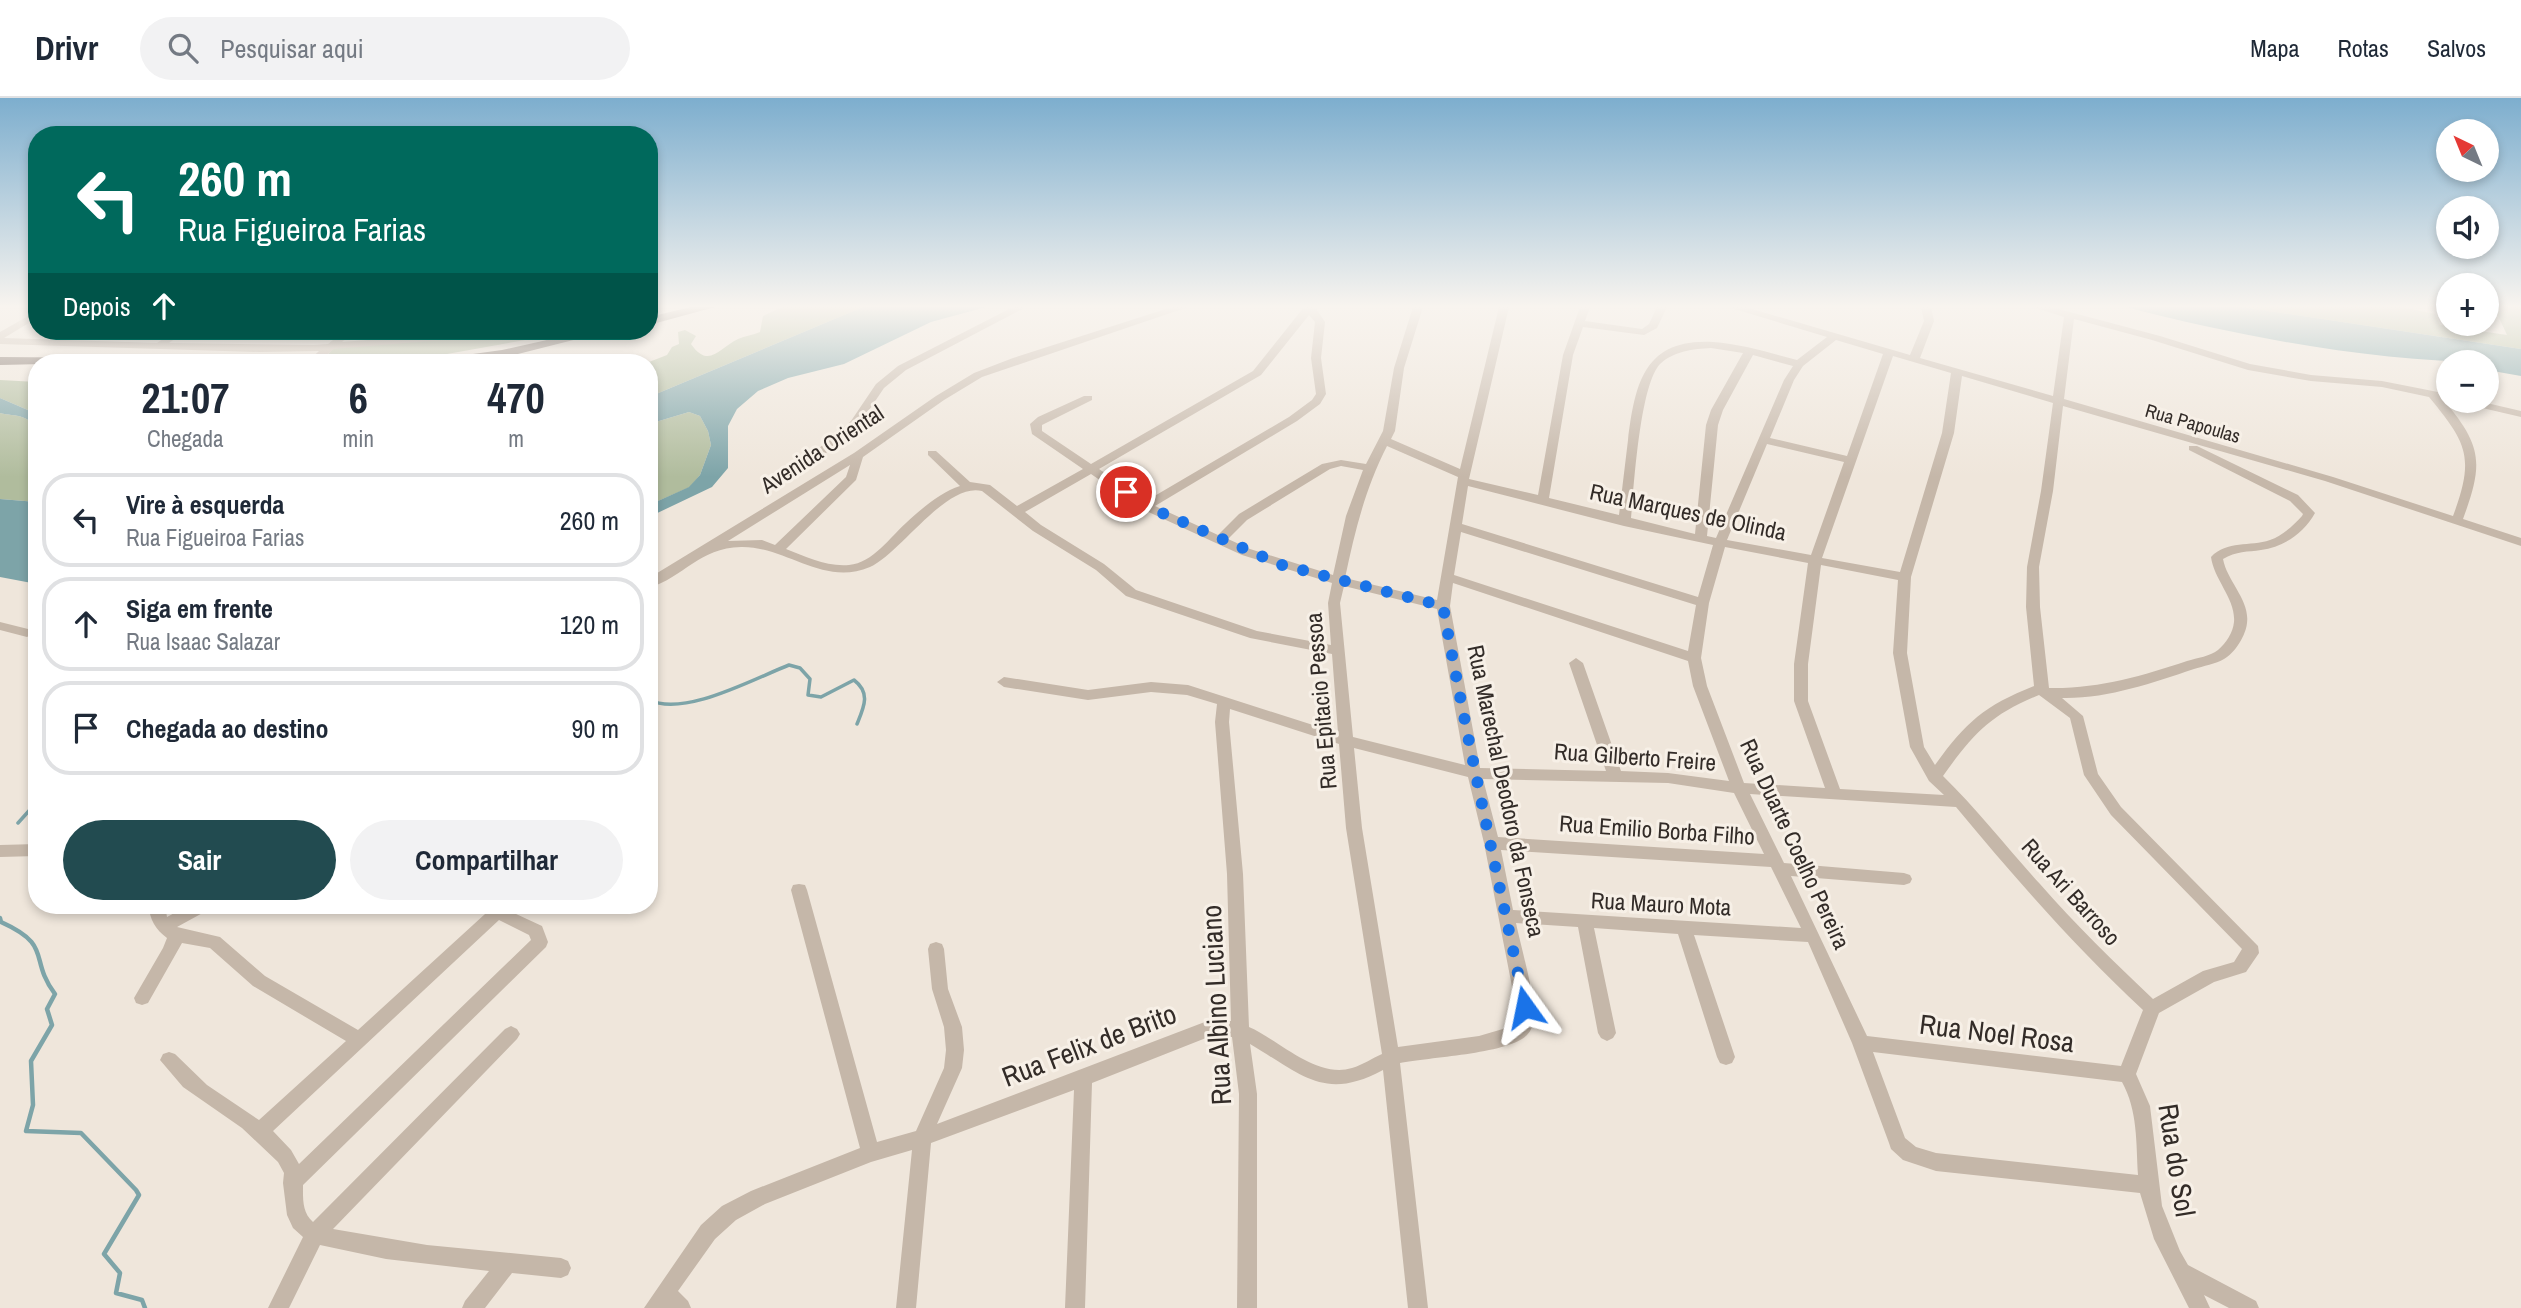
<!DOCTYPE html>
<html lang="pt">
<head>
<meta charset="utf-8">
<style>
  :root { --surface:#fff; --page:#f2f2f3; --text:#1f2937; --muted:#747a83; --line:#e0e1e3; --accent:#224b50 }
  body { margin:0; font-family:"Archivo Narrow",sans-serif; background:var(--page); color:var(--text); height:100vh; display:flex; flex-direction:column; font-size:26px; white-space:nowrap }
  * { box-sizing:border-box; margin:0 }
  p { font-size:23px; color:var(--muted) }
  .icon { flex:none; width:38px; height:38px; fill:none; stroke:currentColor; stroke-width:2; stroke-linecap:round; stroke-linejoin:round }
  .map { position:relative; flex:1; overflow:hidden }
  .details { position:absolute; left:28px; top:256px; width:630px; height:560px; display:flex; flex-direction:column; background:var(--surface); border-radius:28px; box-shadow:0 4px 10px #0003 }
  .details>* { flex:none }
  .top-card { position:absolute; left:28px; top:28px; width:630px; height:214px; border-radius:28px; box-shadow:0 4px 10px #0003; background:#00695c; color:#fff; overflow:hidden }
  .needle { width:46px; rotate:317deg }
  .fabs { position:absolute; left:2436px; top:21px; display:grid; gap:14px }
  .fabs a { display:grid; place-items:center; width:63px; height:63px; border-radius:50%; background:var(--surface); box-shadow:0 4px 10px #0003; font-size:35px }
  .pin { position:absolute; display:grid; place-items:center; width:60px; height:60px; color:#fff; margin:-30px; border:4px solid #fff; border-radius:50%; box-shadow:0 2px 7px #0007 }
  .me { position:absolute; width:77px; margin:-38px; rotate:348deg; stroke-linejoin:round; filter:drop-shadow(0 0 5px #0008) }
  .turn { display:flex; align-items:center; gap:24px; height:147px; padding:0 35px; font-size:32px }
  .turn .icon { width:91px; height:91px; stroke-width:2.5 }
  .turn b { display:block; font-size:49px; line-height:60px }
  .then { display:flex; align-items:center; height:66px; padding:0 35px; background:#0003; gap:14px; font-size:26px }
  .eta { display:flex; justify-content:space-evenly; align-items:center; height:119px; text-align:center }
  .eta b { font-size:42px; font-weight:800; line-height:49px }
  .action { display:flex; gap:14px; margin-top:auto; padding:14px 35px }
  .action a { flex:1; height:80px; border-radius:42px; background:var(--accent); color:#fff; font-size:28px; font-weight:800; line-height:80px; text-align:center }
  .action a+a { background:var(--page); color:var(--text) }
  ul { padding:0; list-style:none }
  li { display:flex; align-items:center; gap:21px; height:94px; margin:0 14px 10px; padding:0 21px; border:4px solid var(--line); border-radius:28px }
  li div { flex:1 }
  li b { display:block; font-size:26px }
  li em { font-style:normal }
  header { display:flex; align-items:center; gap:42px; box-sizing:border-box; height:98px; padding:0 35px; background:var(--surface); border-bottom:2px solid var(--line) }
  header strong { font-size:33px }
  nav { display:flex; gap:38px; margin-inline-start:auto; font-size:24px }
  .search { width:490px; height:63px; background:var(--page); display:flex; align-items:center; gap:18px; box-sizing:border-box; padding:0 24px; border-radius:38px; color:var(--muted); font-size:26px }
  .map>svg:first-child { display:block }
  .green { fill:#b0bc9d }
  .water { fill:#7da4a8 }
  .lines { fill:none; stroke-linecap:round; stroke-linejoin:round }
  .stream-far1 { stroke:#7da4a8; stroke-width:3.5 }
  .stream { stroke:#7da4a8; stroke-width:4.5 }
  .minor { fill:#c5b7a9; fill-rule:evenodd }
  .major { fill:#73645a; fill-rule:evenodd }
  .route { stroke:#1a73e8; stroke-width:12; stroke-dasharray:0 21.6 }
  .labels { text-anchor:middle; stroke-width:6; stroke-linejoin:round; paint-order:stroke }
  .far-street-label { font-size:19px; fill:#332c28; stroke:#f7f0e7 }
  .street-label { font-size:23px; fill:#332c28; stroke:#f7f0e7 }
  .near-street-label { font-size:28px; fill:#332c28; stroke:#f7f0e7 }
</style>
</head>
<body>
<header>
<strong>Drivr</strong>
<div class="search"><svg class="icon" aria-label="search" viewBox="0 0 24 24"><circle cx="10" cy="10" r="6"/><path d="M15 15l6 6"/></svg>Pesquisar aqui</div>
<nav><a>Mapa</a><a>Rotas</a><a>Salvos</a></nav>
</header>
<div class="map">
<svg width="2521" height="1210" viewBox="0 0 2521 1210">
  <rect width="100%" height="100%" fill="#efe6db"/>
  <path class="green" d="M 782,209 L 863,209 L 649,299 L 649,264 L 667,257 L 672,249 L 679,246 L 678,234 L 685,232 L 696,238 L 691,246 C 709,272 720,249 738,241 C 745,238 753,237 760,234 L 763,218 Z
    M 2242,209 L 2402,209 L 2435,216 L 2440,227 L 2507,237 L 2494,209 L 2521,209 L 2521,251 Z
    M 530,233 L 576,233 L 447,256 L 322,262 L 334,250 Z
    M 0,282 L 37,284 L 37,316 L 0,300 Z
    M 689,314 L 700,318 L 708,333 L 711,347 L 700,377 L 690,389 L 649,407 L 649,326 Z
    M 0,315 C 17,319 25,315 37,331 L 37,404 L 0,401 Z"/>
  <path class="water" d="M 863,209 L 986,209 L 931,224 L 844,266 L 788,280 L 758,293 L 737,311 L 728,328 L 728,370 L 712,389 L 649,419 L 649,407 L 689,389 L 700,377 L 711,347 L 708,333 L 700,318 L 689,314 L 649,326 L 649,299 Z
    M 2126,209 L 2242,209 L 2521,251 L 2521,278 L 2487,272 L 2487,264 C 2374,264 2237,238 2126,209 Z
    M 0,300 L 37,316 L 37,331 C 25,315 17,319 0,315 Z
    M 0,401 L 37,404 L 37,486 L 0,479 Z"/>
  <g class="lines">
    <path class="stream-far1" d="M 649,602 C 685,619 753,581 789,567 L 800,570 L 810,581 L 808,597 L 821,599 L 854,582 C 871,595 864,609 857,626
      M 18,725 L 36,705 L 37,696"/>
    <path class="stream" d="M 0,820 L 1,824 C 54,848 28,860 55,896 L 47,911 L 52,927 L 31,963 L 33,1007 L 26,1033 L 81,1035 L 136,1092 L 139,1097 L 104,1156 L 120,1175 L 116,1195 L 142,1202 L 145,1210"/>
    <path class="minor" d="M 1013,209 L 1026,209 L 906,272 L 884,290 L 859,327 L 826,355 L 818,355 L 818,351 L 851,323 L 876,286 L 898,268 Z
      M 1172,209 L 1188,209 L 982,279 L 944,302 L 863,359 L 856,382 L 786,451 C 806,459 827,469 849,467 C 873,465 890,439 906,425 C 921,411 941,394 960,388 L 928,357 L 928,353 L 936,353 L 970,384 L 990,387 L 1017,408 L 1083,371 L 1032,336 L 1030,326 L 1038,319 L 1084,298 L 1092,298 L 1092,302 L 1042,327 L 1042,333 L 1091,366 L 1253,273 L 1304,209 L 1315,209 L 1325,224 L 1321,260 L 1326,296 L 1320,306 L 1297,323 L 1155,408 L 1218,437 L 1239,416 L 1322,366 L 1341,362 L 1366,366 L 1383,333 L 1394,270 L 1413,209 L 1423,209 L 1404,270 L 1395,333 L 1391,341 L 1460,371 L 1499,209 L 1509,209 L 1469,381 L 1538,397 L 1563,257 L 1580,209 L 1590,209 L 1585,223 L 1642,231 L 1649,226 L 1657,209 L 1667,209 L 1657,230 L 1644,237 L 1583,229 L 1573,257 L 1549,400 L 1619,417 C 1622,392 1625,367 1628,342 C 1635,286 1644,240 1713,244 C 1742,246 1770,255 1797,262 L 1827,239 L 1728,209 L 1745,209 L 1910,257 L 1924,223 L 1921,209 L 1931,209 L 1934,223 L 1920,260 L 2053,298 L 2064,219 L 2033,209 L 2051,209 L 2160,238 L 2250,266 L 2311,277 L 2382,283 L 2448,296 L 2448,302 L 2443,301 C 2482,348 2484,364 2463,421 L 2521,440 L 2521,448 L 2325,383 L 2063,308 L 2053,393 L 2039,469 L 2040,509 L 2049,590 C 2098,591 2142,578 2187,563 C 2197,560 2211,558 2218,552 C 2226,545 2233,535 2234,524 C 2236,501 2214,482 2211,459 C 2227,442 2250,449 2270,442 C 2282,438 2294,427 2302,418 L 2303,416 L 2290,403 L 2189,352 L 2189,348 L 2197,348 L 2298,397 L 2315,415 C 2304,435 2284,449 2261,452 C 2248,454 2236,453 2223,461 C 2227,483 2250,502 2247,525 C 2246,537 2235,555 2224,561 C 2216,566 2203,568 2194,571 C 2152,585 2107,601 2062,600 L 2083,618 L 2098,676 L 2121,709 L 2258,848 L 2259,855 L 2246,874 L 2214,884 L 2159,915 L 2136,976 L 2150,1008 L 2162,1108 L 2180,1153 L 2188,1167 L 2256,1203 L 2259,1210 L 2229,1210 L 2204,1197 L 2210,1210 L 2189,1210 L 2154,1141 L 2140,1095 L 1936,1073 L 1903,1062 L 1891,1051 L 1889,1045 L 1852,945 L 1808,844 L 1694,837 L 1735,959 L 1732,965 L 1726,967 L 1720,965 L 1717,959 L 1678,836 L 1594,830 L 1616,935 L 1613,940 L 1607,943 L 1601,940 L 1598,935 L 1578,829 L 1516,825 C 1521,849 1536,900 1534,922 C 1533,927 1531,933 1527,937 C 1508,956 1429,959 1400,965 L 1428,1210 L 1408,1210 L 1383,972 C 1324,1004 1301,976 1250,946 L 1257,996 L 1257,1210 L 1237,1210 L 1239,996 L 1232,939 L 1211,938 L 1092,985 L 1085,1210 L 1065,1210 L 1074,992 L 931,1045 L 916,1210 L 896,1210 L 912,1052 L 871,1064 L 765,1106 L 736,1122 L 715,1141 L 678,1193 L 688,1203 L 691,1210 L 644,1210 L 701,1127 L 722,1108 L 751,1093 L 860,1050 L 791,792 L 793,787 L 799,786 L 805,787 L 807,792 L 877,1044 L 916,1033 L 944,970 L 946,952 L 944,929 L 932,891 L 928,851 L 930,846 L 936,844 L 942,846 L 944,851 L 948,891 L 962,929 L 964,952 L 962,970 L 937,1026 L 1210,922 L 1231,923 L 1227,776 L 1215,624 L 1217,606 L 1187,597 L 1151,594 L 1088,602 L 1004,589 L 997,584 L 1004,579 L 1088,592 L 1151,584 L 1188,587 L 1338,635 L 1332,556 L 1250,540 L 1126,498 L 1096,472 L 1033,433 L 982,393 C 946,384 901,455 870,469 C 823,489 786,448 741,449 C 699,450 684,479 649,490 L 649,480 L 854,355 L 936,298 L 974,275 L 1013,260 ZM 1309,217 L 1315,224 L 1311,260 L 1316,296 L 1312,302 L 1289,319 L 1146,403 L 1099,371 L 1261,277 ZM 2074,221 L 2152,242 L 2248,272 L 2311,283 L 2382,289 L 2429,299 C 2467,345 2475,359 2453,418 L 2333,379 L 2064,301 ZM 1836,242 L 1883,256 L 1847,358 L 1770,340 L 1794,282 L 1803,268 ZM 1711,250 L 1743,255 L 1711,312 L 1706,327 L 1695,436 L 1631,420 C 1634,388 1640,287 1660,266 C 1674,253 1693,251 1711,250 ZM 1753,257 L 1793,268 L 1784,282 L 1716,440 L 1707,438 L 1718,327 L 1723,312 ZM 1893,258 L 1951,275 L 1942,335 L 1900,474 L 1822,460 ZM 1962,278 L 2053,305 L 2041,393 L 2027,469 L 2026,509 L 2034,588 C 1984,608 1966,624 1935,667 L 1924,649 L 1907,555 L 1911,479 L 1954,335 ZM 1767,346 L 1844,364 L 1811,457 L 1727,442 ZM 1387,348 L 1458,379 L 1437,502 L 1345,480 C 1355,433 1365,391 1387,348 ZM 850,367 L 846,379 L 775,447 L 762,442 L 728,443 ZM 1341,368 L 1363,372 L 1346,418 L 1333,477 L 1250,451 L 1228,441 L 1247,422 L 1330,371 ZM 1091,376 L 1142,411 L 1242,457 L 1332,485 L 1328,505 L 1331,547 L 1257,533 L 1136,492 L 1104,466 L 1041,427 L 1025,414 ZM 1468,388 L 1624,428 L 1713,447 L 1698,499 L 1462,426 ZM 1461,434 L 1696,507 L 1688,553 L 1454,477 ZM 1725,449 L 1808,465 L 1794,566 L 1794,603 L 1825,690 L 1744,685 L 1707,588 L 1701,560 L 1709,505 ZM 1821,467 L 1898,482 L 1893,555 L 1910,649 L 1929,683 L 1944,697 L 1840,691 L 1808,603 L 1808,566 ZM 1453,485 L 1688,563 L 1693,588 L 1729,683 L 1668,675 L 1621,673 L 1583,565 L 1576,560 L 1569,565 L 1606,673 L 1480,670 L 1450,508 ZM 1344,488 L 1437,511 L 1465,667 L 1353,639 L 1340,505 ZM 2039,597 L 2070,620 L 2084,677 L 2111,717 L 2242,851 L 2234,864 L 2203,873 L 2153,901 C 2114,864 2075,826 2040,786 C 2007,750 1978,712 1943,678 C 1973,636 1990,617 2039,597 ZM 1230,611 L 1339,646 L 1346,730 L 1382,956 C 1372,960 1363,967 1352,970 C 1317,981 1279,942 1249,929 L 1243,776 L 1229,624 ZM 1354,650 L 1468,679 L 1484,745 L 1516,909 L 1516,925 L 1513,928 L 1479,938 L 1398,949 L 1362,730 ZM 1483,681 L 1668,685 L 1734,695 L 1764,756 L 1498,739 ZM 1750,696 L 1956,709 C 2015,780 2075,849 2143,912 L 2121,968 L 1867,938 L 1791,778 L 1904,787 L 1910,785 L 1912,781 L 1910,777 L 1904,775 L 1784,765 ZM 1501,752 L 1771,769 L 1801,830 L 1513,812 ZM 1873,954 L 2122,984 C 2138,1013 2136,1045 2138,1077 L 1936,1055 L 1916,1049 L 1905,1040 Z
      M 37,213 L 37,220 L 4,240 L 157,245 L 174,233 L 186,233 L 169,245 L 314,247 L 328,246 L 344,233 L 355,233 L 342,244 L 480,233 L 518,233 L 513,236 L 334,251 L 318,264 L 307,264 L 319,253 L 259,254 L 0,246 L 0,234 Z
      M 2460,303 L 2478,303 L 2521,313 L 2521,319 L 2461,305 Z
      M 0,524 L 32,532 L 34,535 L 27,539 L 0,532 Z
      M 37,746 L 37,758 L 0,759 L 0,747 Z
      M 149,807 L 165,807 L 167,819 L 189,807 L 210,807 L 208,812 L 177,829 L 220,839 L 265,878 L 358,932 L 485,816 L 476,812 L 474,807 L 497,807 L 542,828 L 548,844 L 546,849 L 303,1087 C 303,1101 302,1114 313,1124 L 505,931 L 511,928 L 517,931 L 520,936 L 517,941 L 333,1131 L 427,1147 L 561,1160 L 568,1163 L 571,1170 L 568,1177 L 561,1180 L 512,1175 L 485,1210 L 462,1210 L 465,1203 L 489,1173 L 386,1161 L 320,1147 L 289,1210 L 268,1210 L 303,1139 L 293,1130 L 287,1117 L 283,1085 L 284,1075 L 278,1064 L 242,1030 L 183,989 L 160,962 L 163,956 L 169,954 L 175,956 L 207,987 L 259,1022 L 346,943 L 253,888 L 210,850 L 182,845 L 148,905 L 142,907 L 136,905 L 134,900 L 163,850 L 167,840 C 156,832 149,821 149,807 ZM 499,822 L 529,837 L 531,842 L 299,1066 L 291,1052 L 273,1033 Z"/>
    <path class="major" d="M 691,209 L 715,209 L 649,227 L 649,219 Z
      M 587,233 L 609,233 L 502,260 L 471,264 L 437,264 L 444,260 L 502,252 Z
      M 0,259 L 124,260 L 131,264 L 0,267 Z"/>
  </g>
  <linearGradient id="sky" x2="0" y2="1"><stop stop-color="#7daece"/><stop offset="0.55" stop-color="#f8f4ef"/><stop offset="1" stop-color="#f8f4ef" stop-opacity="0"/></linearGradient>
  <rect width="2521" height="379" fill="url(#sky)"/>
  <g class="lines">
    <path class="route" d="M 1126,394 L 1146,408 L 1282,467 L 1443,508 C 1467,642 1497,775 1525,909"/>
  </g>
  <g class="labels">
    <g class="far-street-label">
      <text transform="translate(2193 325) rotate(16)" y="7">Rua Papoulas</text>
    </g>
    <g class="street-label">
      <text transform="translate(822 351) rotate(-33)" y="8">Avenida Oriental</text>
      <text transform="translate(1688 414) rotate(12)" y="8">Rua Marques de Olinda</text>
      <text transform="translate(1321 603) rotate(-95)" y="8">Rua Epitacio Pessoa</text>
      <text transform="translate(1635 659) rotate(4)" y="8">Rua Gilberto Freire</text>
      <text transform="translate(1506 693) rotate(78)" y="8">Rua Marechal Deodoro da Fonseca</text>
      <text transform="translate(1657 732) rotate(4)" y="8">Rua Emilio Borba Filho</text>
      <text transform="translate(1795 746) rotate(65)" y="8">Rua Duarte Coelho Pereira</text>
      <text transform="translate(2071 794) rotate(48)" y="8">Rua Ari Barroso</text>
      <text transform="translate(1661 806) rotate(3)" y="8">Rua Mauro Mota</text>
    </g>
    <g class="near-street-label">
      <text transform="translate(1216 907) rotate(-93)" y="10">Rua Albino Luciano</text>
      <text transform="translate(1997 935) rotate(7)" y="10">Rua Noel Rosa</text>
      <text transform="translate(1089 947) rotate(-21)" y="10">Rua Felix de Brito</text>
      <text transform="translate(2177 1062) rotate(81)" y="10">Rua do Sol</text>
    </g>
  </g>
</svg>
<div class="fabs">
<a><svg class="needle" viewBox="-14 -14 28 28"><path d="M0-13l5 13h-10z" fill="#e53935"/><path d="M0 13l5-13h-10z" fill="#747a83"/></svg></a>
<a><svg class="icon" aria-label="sound" viewBox="0 0 24 24"><path d="M4 9h4l5-4v14l-5-4H4zM17 9q2 3 0 6"/></svg></a>
<a>+</a>
<a>−</a>
</div>
<div class="pin" style="left:1126px;top:394px;background:#d93025"><svg class="icon" aria-label="arrive" viewBox="0 0 24 24"><path d="M6 21V4h12l-3 4 3 4H6"/></svg></div>
<svg class="me" style="left:1525px;top:909px" viewBox="-20 -20 40 40"><path d="M0-17L14 15 0 8-14 15z" fill="#1a73e8" stroke="#fff" stroke-width="4"/></svg>
<div class="top-card">
<div class="turn"><svg class="icon" aria-label="left" viewBox="0 0 24 24"><path d="M17 20v-9H6M10 6l-5 5 5 5"/></svg><div><b>260 m</b>Rua Figueiroa Farias</div></div>
<div class="then">Depois<svg class="icon" aria-label="ahead" viewBox="0 0 24 24"><path d="M12 20V5M6 11l6-6 6 6"/></svg></div>
</div>
<section class="details">
<div class="eta">
<div><b>21:07</b><p>Chegada</p></div>
<div><b>6</b><p>min</p></div>
<div><b>470</b><p>m</p></div>
</div>
<ul>
<li><svg class="icon" aria-label="left" viewBox="0 0 24 24"><path d="M17 20v-9H6M10 6l-5 5 5 5"/></svg><div><b>Vire à esquerda</b><p>Rua Figueiroa Farias</p></div><em>260 m</em></li>
<li><svg class="icon" aria-label="ahead" viewBox="0 0 24 24"><path d="M12 20V5M6 11l6-6 6 6"/></svg><div><b>Siga em frente</b><p>Rua Isaac Salazar</p></div><em>120 m</em></li>
<li><svg class="icon" aria-label="arrive" viewBox="0 0 24 24"><path d="M6 21V4h12l-3 4 3 4H6"/></svg><div><b>Chegada ao destino</b></div><em>90 m</em></li>
</ul>
<div class="action"><a>Sair</a><a>Compartilhar</a></div>
</section>
</div>
</body>
</html>
